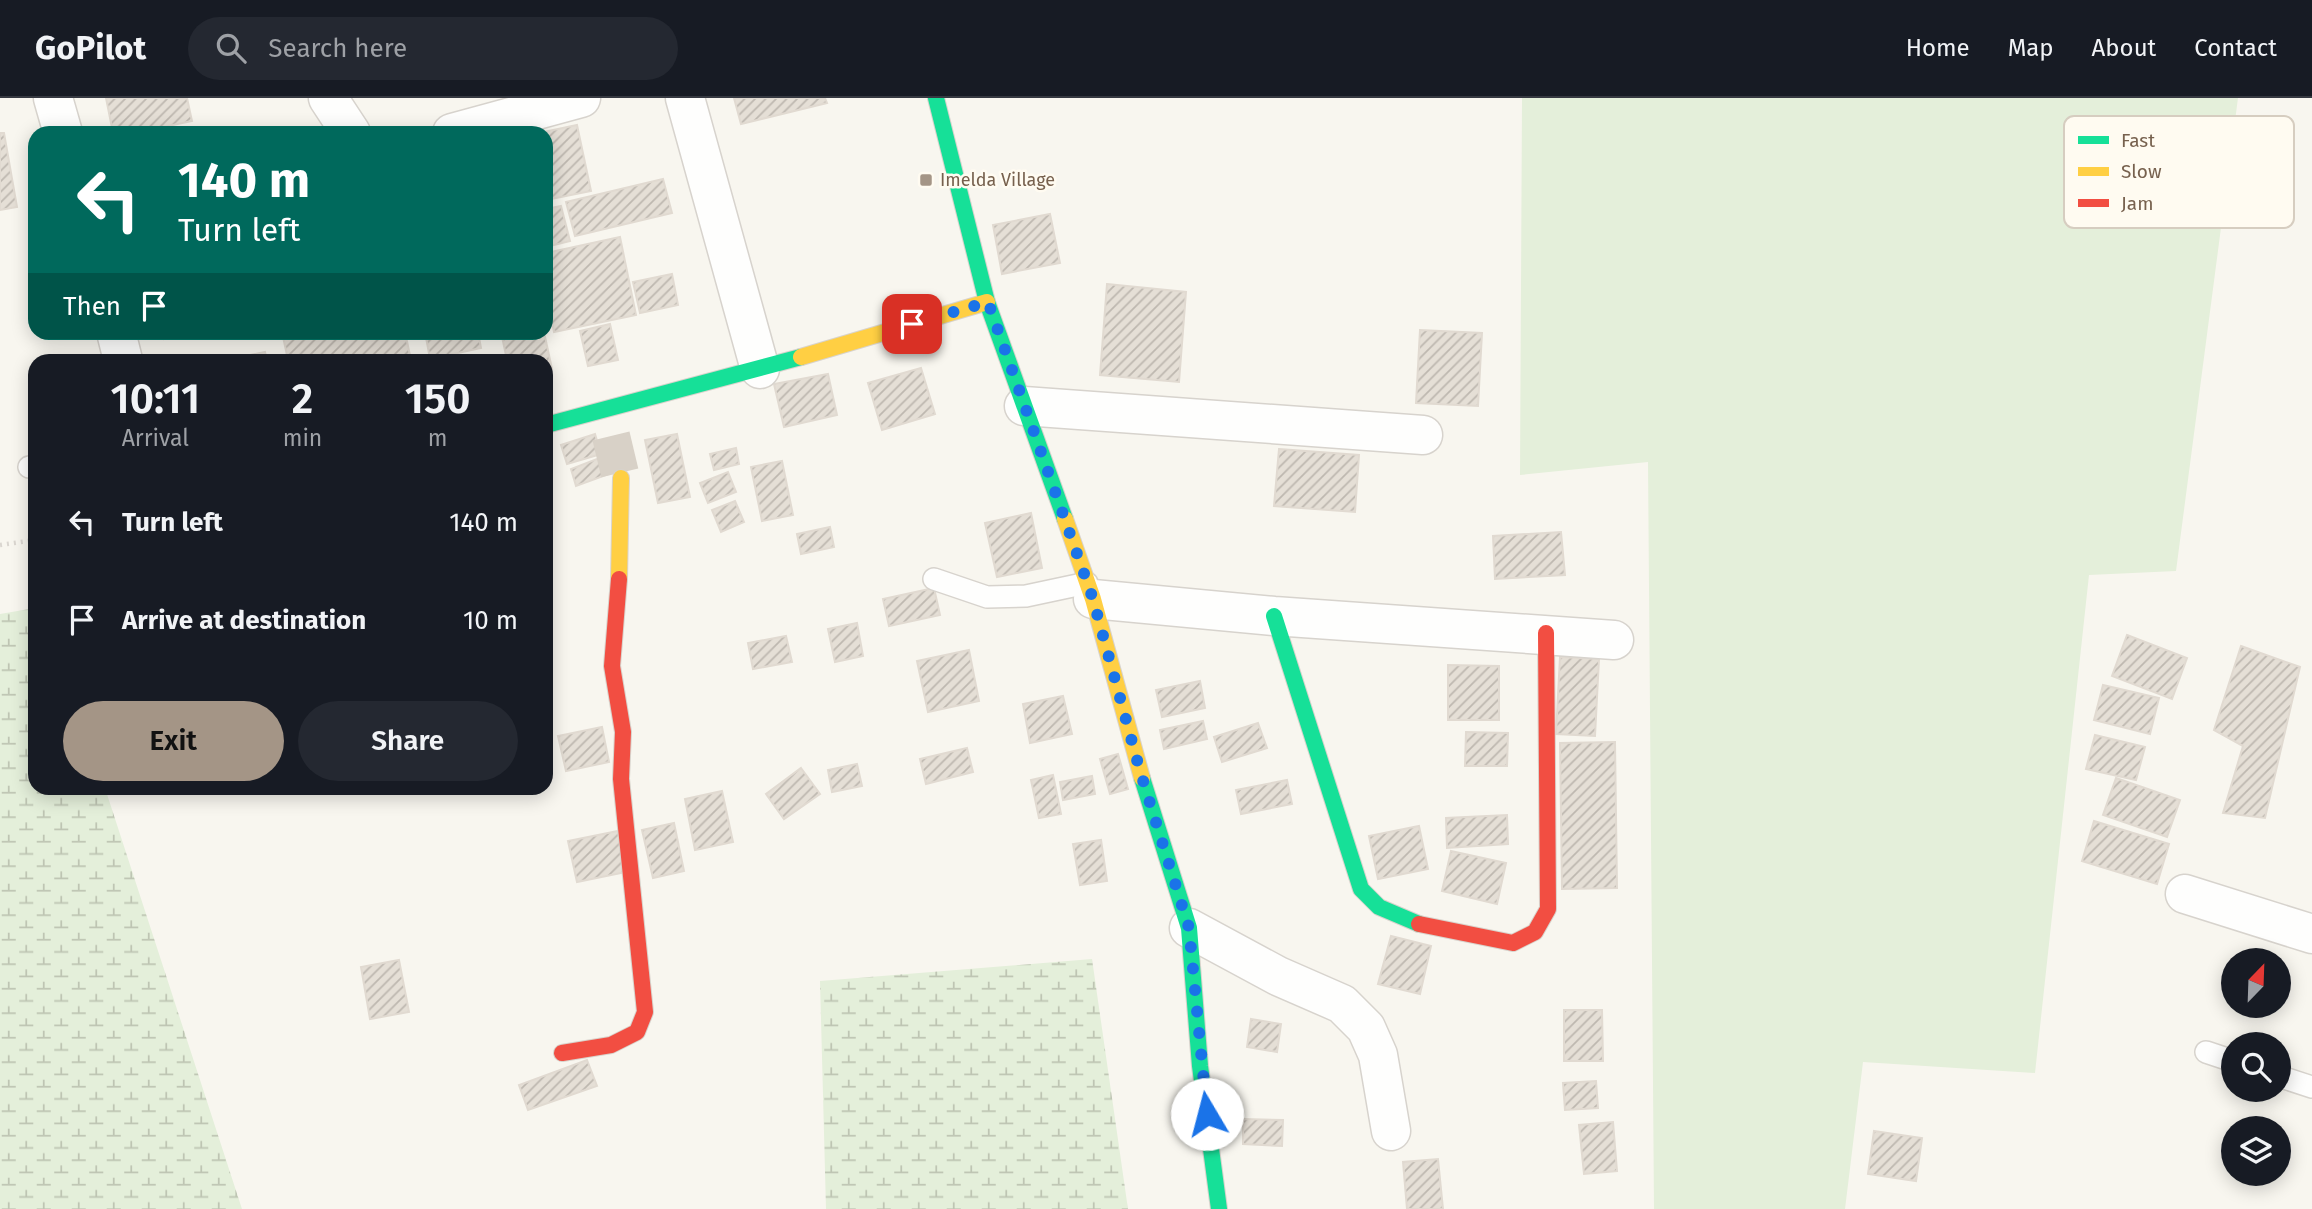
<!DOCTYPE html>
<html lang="en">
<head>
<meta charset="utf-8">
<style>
  :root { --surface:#171b24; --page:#242831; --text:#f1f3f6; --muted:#9ea1a6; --line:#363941; --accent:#a49586 }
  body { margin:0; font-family:"Fira Sans",sans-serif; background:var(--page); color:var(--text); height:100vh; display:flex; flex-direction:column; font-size:26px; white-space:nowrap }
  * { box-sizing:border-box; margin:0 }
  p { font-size:23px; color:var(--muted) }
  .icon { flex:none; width:38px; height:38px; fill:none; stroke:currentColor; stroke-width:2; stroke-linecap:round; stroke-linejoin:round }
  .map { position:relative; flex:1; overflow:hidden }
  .side { position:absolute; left:28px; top:256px; width:525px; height:441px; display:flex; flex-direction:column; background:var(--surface); border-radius:21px; box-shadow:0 4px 18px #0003 }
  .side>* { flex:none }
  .banner { position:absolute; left:28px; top:28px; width:525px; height:214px; border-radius:21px; box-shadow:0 4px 18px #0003; background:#00695c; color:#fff; overflow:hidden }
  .needle { width:46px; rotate:23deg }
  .fabs { position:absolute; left:2221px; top:850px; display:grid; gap:14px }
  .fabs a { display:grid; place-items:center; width:70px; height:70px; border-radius:50%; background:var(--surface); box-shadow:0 4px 18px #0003; font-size:35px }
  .pin { position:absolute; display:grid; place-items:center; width:60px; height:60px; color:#fff; margin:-30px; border-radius:14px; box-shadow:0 4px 10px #0006 }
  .me { position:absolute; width:77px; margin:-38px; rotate:352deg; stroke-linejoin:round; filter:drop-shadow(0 0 5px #0008) }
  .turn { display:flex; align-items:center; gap:24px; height:147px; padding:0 35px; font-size:32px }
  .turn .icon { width:91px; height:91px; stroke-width:2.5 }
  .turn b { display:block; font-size:49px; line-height:60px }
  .then { display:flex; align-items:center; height:66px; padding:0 35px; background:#0003; gap:14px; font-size:26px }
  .eta { display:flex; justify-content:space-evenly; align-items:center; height:119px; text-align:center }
  .eta b { font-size:42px; font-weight:600; line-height:49px }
  .primary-button { display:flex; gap:14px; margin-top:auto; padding:14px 35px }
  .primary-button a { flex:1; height:80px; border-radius:42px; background:var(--accent); color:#111; font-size:28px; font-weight:600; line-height:80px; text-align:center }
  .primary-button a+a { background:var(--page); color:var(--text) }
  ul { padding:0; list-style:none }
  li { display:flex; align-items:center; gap:21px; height:98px; padding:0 35px }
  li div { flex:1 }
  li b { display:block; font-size:26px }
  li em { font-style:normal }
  header { display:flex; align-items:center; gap:42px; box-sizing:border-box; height:98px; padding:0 35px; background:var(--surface); border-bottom:2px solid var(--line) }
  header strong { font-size:33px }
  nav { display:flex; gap:38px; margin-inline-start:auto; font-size:24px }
  .search { width:490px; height:63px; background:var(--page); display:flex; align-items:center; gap:18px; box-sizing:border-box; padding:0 24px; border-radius:38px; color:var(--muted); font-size:26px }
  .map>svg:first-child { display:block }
  .green { fill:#e4efda }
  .wetland { fill:url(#wetland-marsh) }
  .building { fill:url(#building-hatch); stroke:#e1dad1; stroke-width:2 }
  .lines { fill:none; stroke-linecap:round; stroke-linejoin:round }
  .secondary-tunnel { stroke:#d8d1c7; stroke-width:38; stroke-dasharray:38 19; stroke-linecap:butt }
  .lane-casing { stroke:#d7d3cd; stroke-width:24 }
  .street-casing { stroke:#d7d3cd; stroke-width:41 }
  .fast-casing { stroke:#d8d3cc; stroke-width:18 }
  .slow-casing { stroke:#d8d3cc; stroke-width:18 }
  .jam-casing { stroke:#d8d3cc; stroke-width:18 }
  .path { stroke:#dad6d0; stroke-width:4.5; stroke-dasharray:2 5; stroke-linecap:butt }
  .lane { stroke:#fefefd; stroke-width:21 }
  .street { stroke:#fefefd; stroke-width:38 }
  .fast { stroke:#16e098; stroke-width:16 }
  .slow { stroke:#ffcf43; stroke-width:16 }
  .jam { stroke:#f24e42; stroke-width:16 }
  .route { stroke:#1a73e8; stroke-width:12; stroke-dasharray:0 21.6 }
  .poi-dot { fill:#a49586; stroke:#fffbf1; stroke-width:2.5 }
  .labels { text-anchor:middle; stroke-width:5; stroke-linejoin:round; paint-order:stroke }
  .poi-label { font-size:18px; fill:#77614e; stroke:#fffbf1; text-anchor:start }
  .key { fill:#fffbf1; stroke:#d6cdc0; stroke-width:2 }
  .key-label { font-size:19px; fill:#77614e }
</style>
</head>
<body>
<header>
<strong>GoPilot</strong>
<div class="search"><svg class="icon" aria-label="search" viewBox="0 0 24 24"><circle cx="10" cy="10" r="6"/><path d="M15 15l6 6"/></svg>Search here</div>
<nav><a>Home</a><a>Map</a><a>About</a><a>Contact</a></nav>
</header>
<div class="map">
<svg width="2312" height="1111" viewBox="0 0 2312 1111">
  <defs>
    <pattern id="wetland-marsh" width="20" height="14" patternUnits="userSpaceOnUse" patternTransform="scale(1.75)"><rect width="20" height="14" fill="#e4efda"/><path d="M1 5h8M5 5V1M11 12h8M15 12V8" fill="none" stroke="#bec5b3"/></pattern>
    <pattern id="building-hatch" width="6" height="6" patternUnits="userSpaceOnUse" patternTransform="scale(1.75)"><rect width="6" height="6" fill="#e5dfd6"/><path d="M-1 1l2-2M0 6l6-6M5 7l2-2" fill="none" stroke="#beb8b0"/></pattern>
  </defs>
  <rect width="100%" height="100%" fill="#f8f6ef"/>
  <path class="green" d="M 1522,0 L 2238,0 L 2176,473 L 2089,477 L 2035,975 L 1863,964 L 1845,1111 L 1654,1111 L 1648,364 L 1520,377 Z"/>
  <path class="wetland" d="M 35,510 L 35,690 L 105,690 L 242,1111 L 0,1111 L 0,516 Z
    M 1092,861 L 1128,1111 L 826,1111 L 820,883 Z"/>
  <path class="building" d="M 106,0 L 187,0 L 192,23 L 135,35 L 113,35 Z
    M 734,0 L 825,0 L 827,5 L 741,26 Z
    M 577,27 L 591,93 L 546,102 L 546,35 L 539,35 Z
    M 0,35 L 4,35 L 17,109 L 0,112 Z
    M 663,81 L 672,115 L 575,138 L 566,104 Z
    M 561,108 L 570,143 L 546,149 L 546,111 Z
    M 1050,116 L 1060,165 L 1002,176 L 993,127 Z
    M 620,139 L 636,217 L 554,234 L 546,196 L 546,155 Z
    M 672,176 L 678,207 L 640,215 L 633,184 Z
    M 1107,186 L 1186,194 L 1179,284 L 1100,277 Z
    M 610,226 L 618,262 L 588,268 L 580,233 Z
    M 1420,232 L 1482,235 L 1478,308 L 1416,305 Z
    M 162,234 L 196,234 L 164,241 Z
    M 282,234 L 405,234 L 411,262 L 288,262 Z
    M 425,234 L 478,234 L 481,250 L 430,261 Z
    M 501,234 L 544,234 L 552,271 L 546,272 L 546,262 L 507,262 Z
    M 265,254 L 267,262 L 226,262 Z
    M 921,270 L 935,316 L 882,332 L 868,285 Z
    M 828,276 L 837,317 L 784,329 L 774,286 Z
    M 595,336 L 601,356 L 567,366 L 561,347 Z
    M 677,336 L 690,399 L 658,405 L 645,342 Z
    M 736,350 L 739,366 L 714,372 L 710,356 Z
    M 1279,351 L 1359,357 L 1355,414 L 1274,408 Z
    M 602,359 L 609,376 L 576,388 L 571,371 Z
    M 782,363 L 793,417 L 762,423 L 751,369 Z
    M 728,374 L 736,394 L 708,405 L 700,385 Z
    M 735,403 L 744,424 L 721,434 L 712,412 Z
    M 1031,415 L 1042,470 L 997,479 L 985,425 Z
    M 830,429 L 834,449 L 801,456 L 797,436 Z
    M 1561,434 L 1565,477 L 1495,481 L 1493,438 Z
    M 934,490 L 940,517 L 889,528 L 883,501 Z
    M 857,525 L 863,558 L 835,564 L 828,531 Z
    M 2127,537 L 2187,560 L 2172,601 L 2112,578 Z
    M 786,538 L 792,564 L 753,571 L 748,545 Z
    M 2241,548 L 2300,569 L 2265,720 L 2223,715 L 2243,648 L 2214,632 Z
    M 969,552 L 979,603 L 928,614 L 917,563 Z
    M 1560,559 L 1599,561 L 1595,638 L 1556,636 Z
    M 1448,567 L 1499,568 L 1499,622 L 1448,622 Z
    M 1200,583 L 1205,610 L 1162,619 L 1156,592 Z
    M 2103,587 L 2159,600 L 2150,636 L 2094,622 Z
    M 1063,598 L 1072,636 L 1030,645 L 1023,606 Z
    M 1203,623 L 1207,641 L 1164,651 L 1160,632 Z
    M 1258,625 L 1267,650 L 1222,664 L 1214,639 Z
    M 602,629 L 609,664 L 566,673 L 558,638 Z
    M 1466,634 L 1508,635 L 1507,668 L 1465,668 Z
    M 2095,637 L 2145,649 L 2136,682 L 2086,671 Z
    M 1615,644 L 1617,790 L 1562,791 L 1560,645 Z
    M 967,650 L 973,674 L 926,686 L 920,661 Z
    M 1118,656 L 1128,691 L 1110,696 L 1100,661 Z
    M 857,666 L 862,688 L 832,694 L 828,672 Z
    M 801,670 L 820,696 L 784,721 L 766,696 Z
    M 1053,677 L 1061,716 L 1039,720 L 1031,682 Z
    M 1092,678 L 1095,696 L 1063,702 L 1060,684 Z
    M 2116,680 L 2180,702 L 2167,739 L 2103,717 Z
    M 1287,682 L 1292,706 L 1241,716 L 1236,692 Z
    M 722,693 L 733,744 L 695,752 L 685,701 Z
    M 1507,717 L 1508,746 L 1447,750 L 1446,720 Z
    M 2094,723 L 2169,746 L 2157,786 L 2082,763 Z
    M 674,725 L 684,773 L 653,780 L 642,732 Z
    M 1419,728 L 1428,771 L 1378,781 L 1369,738 Z
    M 618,733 L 626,774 L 577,784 L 568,743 Z
    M 1101,742 L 1107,783 L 1080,787 L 1073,746 Z
    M 1451,753 L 1506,765 L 1497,806 L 1442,793 Z
    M 1391,838 L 1431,848 L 1420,896 L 1378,886 Z
    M 399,862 L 409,914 L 370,921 L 361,869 Z
    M 1564,912 L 1602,912 L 1603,963 L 1564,963 Z
    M 1251,921 L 1281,926 L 1277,954 L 1247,949 Z
    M 587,962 L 597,988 L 528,1012 L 519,987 Z
    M 1596,983 L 1598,1010 L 1565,1012 L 1563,985 Z
    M 1243,1021 L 1283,1022 L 1282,1048 L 1243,1046 Z
    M 1613,1024 L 1617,1073 L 1584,1076 L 1579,1027 Z
    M 1874,1033 L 1922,1040 L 1916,1083 L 1868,1076 Z
    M 1438,1061 L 1443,1111 L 1407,1111 L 1403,1064 Z"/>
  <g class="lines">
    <path class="secondary-tunnel" d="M 611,338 L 621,380"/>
    <g class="lane-casing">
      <path id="lane" d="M 29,369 L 35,368
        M 934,481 L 987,499 L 1026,498 L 1087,485
        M 2206,954 L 2233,963
        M 2278,978 L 2312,989"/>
    </g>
    <g class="street-casing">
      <path id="street" d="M 53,0 L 63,35
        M 328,0 L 351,35
        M 685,0 L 760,271
        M 452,35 L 581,0
        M 116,234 L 123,262
        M 1024,308 L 1423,337
        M 1093,501 L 1274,518 L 1614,542
        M 2185,796 L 2312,836
        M 1189,830 L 1278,878 L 1342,906 L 1366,930 L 1378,957 L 1391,1033"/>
    </g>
    <g class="fast-casing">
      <path id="fast" d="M 936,0 L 987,204 L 1065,421
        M 546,327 L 801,259
        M 1274,518 L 1361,791 L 1379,809 L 1419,826
        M 1142,680 L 1189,830 L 1200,968 L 1219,1111"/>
    </g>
    <g class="slow-casing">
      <path id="slow" d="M 801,259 L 987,204
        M 1065,421 L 1093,501 L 1142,680
        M 619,481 L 621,380"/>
    </g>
    <g class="jam-casing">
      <path id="jam" d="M 1419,826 L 1513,845 L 1535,834 L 1548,811 L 1546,535
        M 562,955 L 611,947 L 637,934 L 645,914 L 621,681 L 623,634 L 612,568 L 619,481"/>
    </g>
    <path class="path" d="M 0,447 L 35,442"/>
    <use href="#lane" class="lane"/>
    <use href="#street" class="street"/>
    <use href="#fast" class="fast"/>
    <use href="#slow" class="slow"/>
    <use href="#jam" class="jam"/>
  </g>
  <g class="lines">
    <path class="route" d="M 912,226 L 988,204 L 1093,501 L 1140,673 L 1189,830 L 1207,1016"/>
  </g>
  <rect class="poi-dot" x="919" y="75" width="14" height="14" rx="3.5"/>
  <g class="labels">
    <g class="poi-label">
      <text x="940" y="88">Imelda Village</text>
    </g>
  </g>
  <rect x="2064" y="18" width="230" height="112" rx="10" class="key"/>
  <rect x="2078" y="38" width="31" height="8" fill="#16e098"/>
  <rect x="2078" y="69" width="31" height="9" fill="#ffcf43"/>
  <rect x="2078" y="101" width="31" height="8" fill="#f24e42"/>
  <g class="key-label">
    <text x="2121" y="49">Fast</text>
    <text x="2121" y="80">Slow</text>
    <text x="2121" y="112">Jam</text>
  </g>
</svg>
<div class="fabs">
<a><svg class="needle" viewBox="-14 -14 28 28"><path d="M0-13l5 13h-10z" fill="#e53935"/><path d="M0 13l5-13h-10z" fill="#9ea1a6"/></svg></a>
<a><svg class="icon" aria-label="search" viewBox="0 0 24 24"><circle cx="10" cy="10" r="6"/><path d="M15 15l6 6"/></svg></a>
<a><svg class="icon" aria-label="layers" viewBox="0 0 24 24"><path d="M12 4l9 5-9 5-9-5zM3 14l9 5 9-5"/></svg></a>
</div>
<div class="pin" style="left:912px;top:226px;background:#d93025"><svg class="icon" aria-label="arrive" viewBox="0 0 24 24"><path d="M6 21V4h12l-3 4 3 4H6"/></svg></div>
<svg class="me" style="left:1207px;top:1016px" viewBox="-20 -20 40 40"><circle r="19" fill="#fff"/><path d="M0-13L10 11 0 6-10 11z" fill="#1a73e8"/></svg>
<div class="banner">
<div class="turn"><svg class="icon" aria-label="left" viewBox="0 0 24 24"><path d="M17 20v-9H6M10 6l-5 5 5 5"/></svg><div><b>140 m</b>Turn left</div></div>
<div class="then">Then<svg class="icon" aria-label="arrive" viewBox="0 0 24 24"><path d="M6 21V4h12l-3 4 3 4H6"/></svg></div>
</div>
<section class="side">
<div class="eta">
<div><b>10:11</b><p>Arrival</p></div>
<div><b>2</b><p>min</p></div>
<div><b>150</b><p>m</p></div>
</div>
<ul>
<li><svg class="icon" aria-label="left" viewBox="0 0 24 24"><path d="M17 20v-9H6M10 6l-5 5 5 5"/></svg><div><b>Turn left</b></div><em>140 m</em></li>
<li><svg class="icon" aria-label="arrive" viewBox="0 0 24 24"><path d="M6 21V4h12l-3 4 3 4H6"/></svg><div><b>Arrive at destination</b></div><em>10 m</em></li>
</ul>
<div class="primary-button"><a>Exit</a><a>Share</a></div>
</section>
</div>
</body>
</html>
